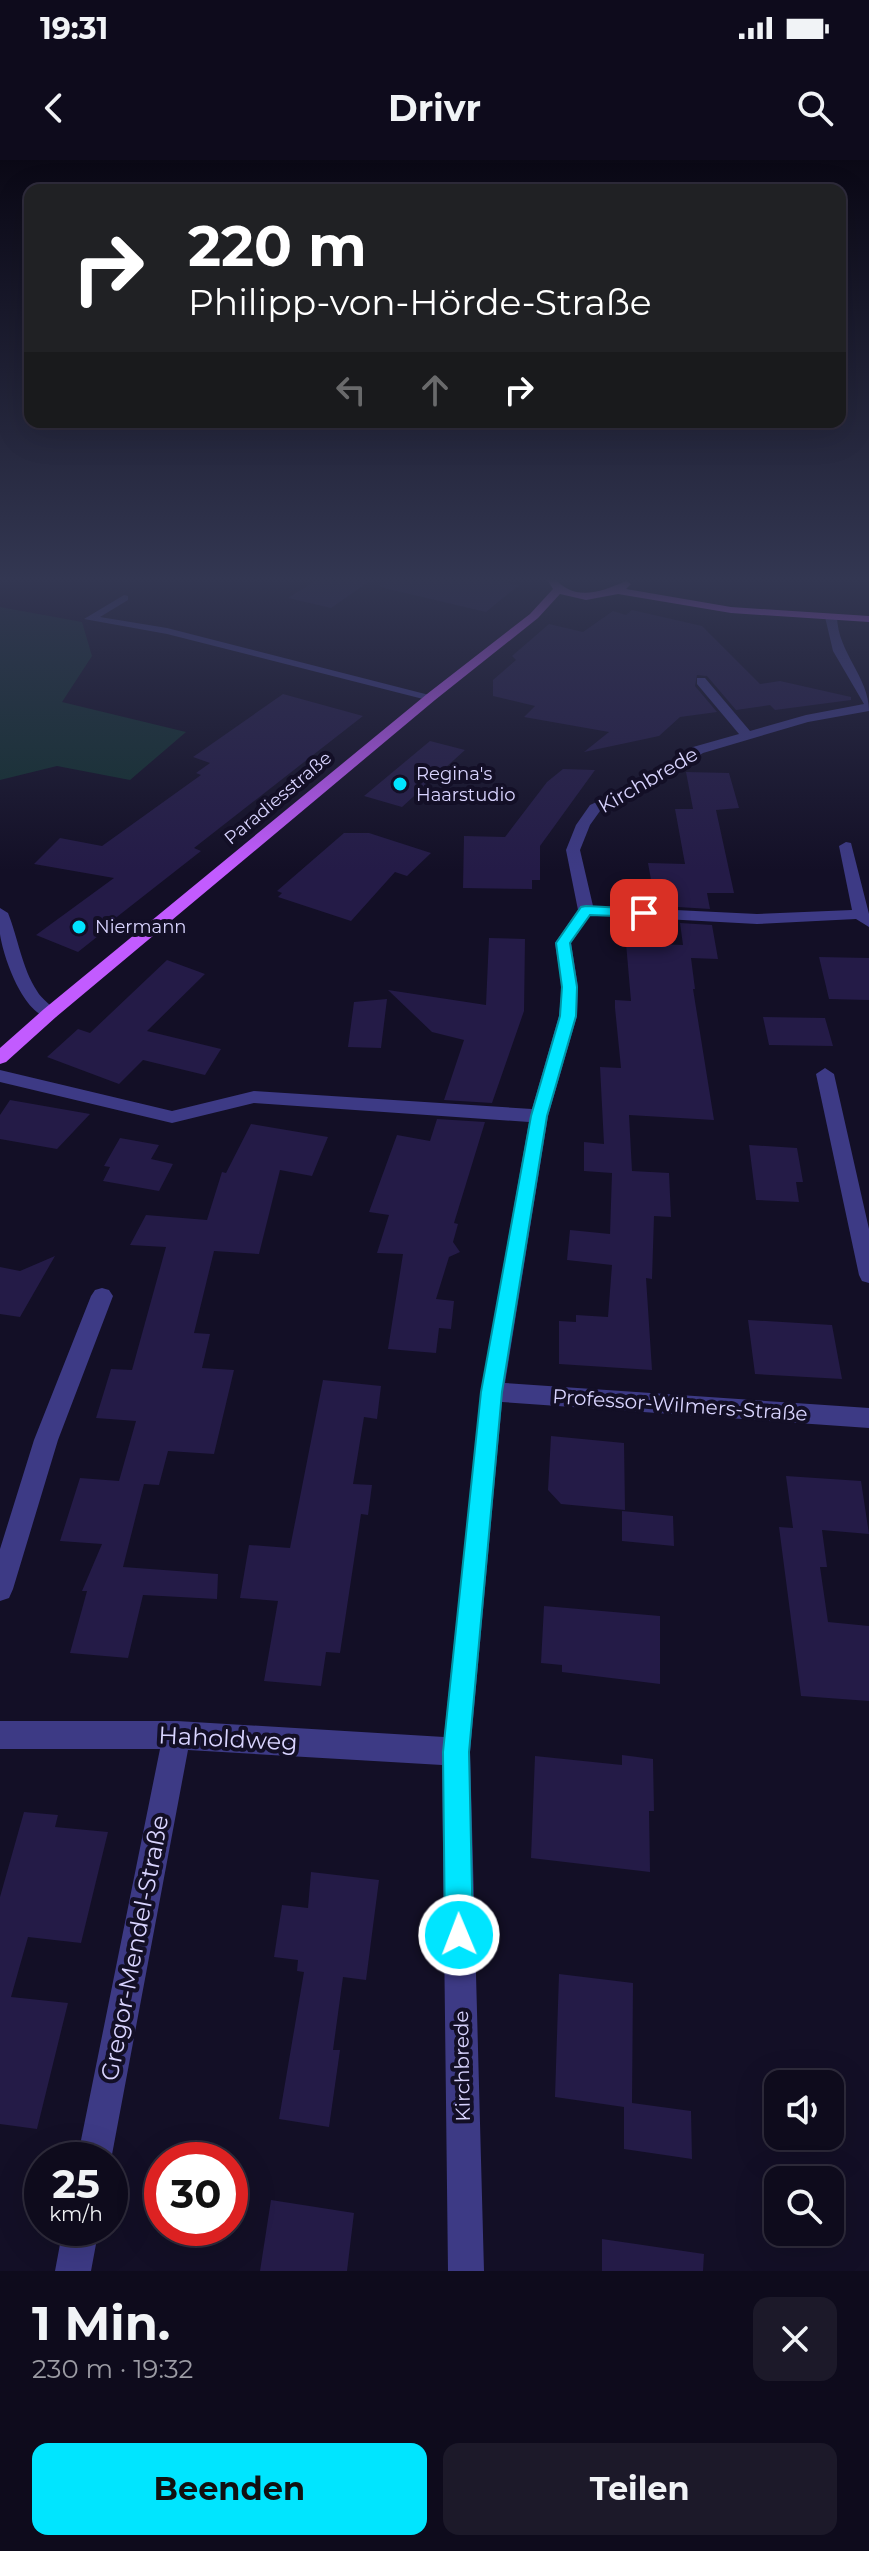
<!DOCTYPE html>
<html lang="de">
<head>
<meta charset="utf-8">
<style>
  :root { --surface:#0e0b1c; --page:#1c1929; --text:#f1f3f6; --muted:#9b9ba3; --line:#2e2b3b; --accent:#00e5ff }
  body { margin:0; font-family:Montserrat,sans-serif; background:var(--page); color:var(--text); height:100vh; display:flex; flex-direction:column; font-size:30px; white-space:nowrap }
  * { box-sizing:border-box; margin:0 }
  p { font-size:26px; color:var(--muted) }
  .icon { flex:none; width:44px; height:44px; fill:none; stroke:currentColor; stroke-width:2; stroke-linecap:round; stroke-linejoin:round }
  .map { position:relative; height:2111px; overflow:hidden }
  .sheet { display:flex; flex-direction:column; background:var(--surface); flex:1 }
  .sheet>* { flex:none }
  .banner { position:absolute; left:24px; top:24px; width:822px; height:244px; border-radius:16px; box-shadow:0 8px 32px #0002,0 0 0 2px var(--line); background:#202124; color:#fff; overflow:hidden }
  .buttons { position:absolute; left:764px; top:1910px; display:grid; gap:16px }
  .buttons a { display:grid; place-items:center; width:80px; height:80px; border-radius:16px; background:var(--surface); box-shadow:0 8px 32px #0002,0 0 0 2px var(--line); font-size:40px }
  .speed { position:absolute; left:24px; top:1982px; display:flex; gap:16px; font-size:40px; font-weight:700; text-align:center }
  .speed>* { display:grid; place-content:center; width:104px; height:104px; border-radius:50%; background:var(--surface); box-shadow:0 8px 32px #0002,0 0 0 2px var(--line); line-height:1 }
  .speed small { font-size:20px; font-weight:400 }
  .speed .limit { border:12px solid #d22; background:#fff; color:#111 }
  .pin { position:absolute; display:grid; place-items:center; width:68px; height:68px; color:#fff; margin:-34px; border-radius:16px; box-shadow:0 4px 12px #0006 }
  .me { position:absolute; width:88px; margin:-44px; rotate:359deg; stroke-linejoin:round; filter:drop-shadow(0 0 6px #0008) }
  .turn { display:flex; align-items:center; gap:28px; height:168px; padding:0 32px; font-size:36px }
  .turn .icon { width:104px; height:104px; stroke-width:2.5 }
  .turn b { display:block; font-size:56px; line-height:68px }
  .lanes { display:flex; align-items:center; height:76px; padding:0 32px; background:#0003; justify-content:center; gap:40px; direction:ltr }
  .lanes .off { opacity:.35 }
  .round { display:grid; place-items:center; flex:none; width:84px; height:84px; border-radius:16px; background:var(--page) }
  .summary { display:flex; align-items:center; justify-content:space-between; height:136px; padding:0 32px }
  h1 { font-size:48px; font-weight:700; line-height:60px }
  .primary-button { display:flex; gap:16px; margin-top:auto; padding:16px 32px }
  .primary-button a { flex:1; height:92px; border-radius:16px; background:var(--accent); color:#111; font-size:32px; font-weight:700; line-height:92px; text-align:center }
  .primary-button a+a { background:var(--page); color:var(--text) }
  .status { display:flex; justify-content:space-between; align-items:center; height:56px; padding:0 40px; background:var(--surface); direction:ltr }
  .status svg { height:22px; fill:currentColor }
  header { display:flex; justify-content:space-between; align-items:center; height:104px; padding:0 32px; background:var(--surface); font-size:36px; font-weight:700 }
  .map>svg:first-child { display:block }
  .green { fill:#12302f }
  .building { fill:#241b47 }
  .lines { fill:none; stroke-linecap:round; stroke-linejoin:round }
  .minor { fill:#3d3a85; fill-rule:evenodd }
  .major { fill:#c25bff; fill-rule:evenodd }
  .route { fill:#00e5ff; stroke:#0095a6; stroke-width:2 }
  .poi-dot { fill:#00e5ff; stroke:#130f26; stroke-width:3 }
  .labels { text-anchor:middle; stroke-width:8; stroke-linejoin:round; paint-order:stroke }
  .far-poi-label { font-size:18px; fill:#d9d4ff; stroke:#130f26; text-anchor:start }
  .far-street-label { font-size:18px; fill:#d9d4ff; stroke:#130f26 }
  .street-label { font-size:20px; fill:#d9d4ff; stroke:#130f26 }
  .near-street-label { font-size:24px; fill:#d9d4ff; stroke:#130f26 }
</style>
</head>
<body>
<div class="status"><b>19:31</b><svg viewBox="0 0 49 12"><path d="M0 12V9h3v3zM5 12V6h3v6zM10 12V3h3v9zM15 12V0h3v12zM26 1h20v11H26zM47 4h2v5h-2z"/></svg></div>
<header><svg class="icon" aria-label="back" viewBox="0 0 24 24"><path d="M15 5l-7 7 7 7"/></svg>Drivr<svg class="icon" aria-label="search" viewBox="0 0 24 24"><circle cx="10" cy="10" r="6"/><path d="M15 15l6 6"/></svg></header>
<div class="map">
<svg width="869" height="2111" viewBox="0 0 869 2111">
  <rect width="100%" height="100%" fill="#130f26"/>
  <path class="green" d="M 0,447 L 82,462 L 92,496 L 62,542 L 186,572 L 130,620 L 57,606 L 0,620 Z"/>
  <path class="building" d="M 323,416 L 377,416 L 331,448 L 288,438 Z
    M 381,416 L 476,416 L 519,425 L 486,452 L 380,427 Z
    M 632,450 L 702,466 L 760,524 L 780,521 L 851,537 L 851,540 L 775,550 L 770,545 L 736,550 L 707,516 L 697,515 L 695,526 L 717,552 L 680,557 L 659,576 L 584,592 L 609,572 L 524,557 L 535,546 L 493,536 L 493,520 L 516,500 L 512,496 L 549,464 L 583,472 L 613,451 L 626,455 Z
    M 283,534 L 363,556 L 194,688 L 201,691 L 113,760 L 117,761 L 78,792 L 36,775 L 114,718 L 34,704 L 60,678 L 102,686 L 201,615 L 196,613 L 210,603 L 193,597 Z
    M 430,581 L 465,590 L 402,647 L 364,636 Z
    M 563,609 L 595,610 L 540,686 L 540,720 L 532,720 L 532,729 L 463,728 L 464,676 L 505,677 L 547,622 Z
    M 686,612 L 729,613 L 739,648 L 716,650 L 734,733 L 707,733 L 710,749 L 678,747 L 675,732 L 653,731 L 648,703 L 685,704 L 675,649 L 693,649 Z
    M 344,673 L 369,673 L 431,693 L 407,716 L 395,712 L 351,761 L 278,737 L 282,733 L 277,731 Z
    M 680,763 L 712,765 L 718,799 L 691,798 L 695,829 L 693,829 L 714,960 L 629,955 L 632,1011 L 669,1013 L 671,1057 L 654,1056 L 652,1119 L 646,1118 L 652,1210 L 559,1204 L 559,1161 L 576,1162 L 576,1155 L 608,1157 L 612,1105 L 567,1100 L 570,1070 L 610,1074 L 612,1013 L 584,1011 L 584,982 L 604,984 L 600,907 L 621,908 L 615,848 L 615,840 L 631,841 L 626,783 L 683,785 Z
    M 489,778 L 525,779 L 524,851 L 492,943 L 444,940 L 464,880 L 432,872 L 388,830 L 486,845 Z
    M 819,797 L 869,798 L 869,840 L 829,839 Z
    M 167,800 L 205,814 L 147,871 L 221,889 L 205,915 L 143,900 L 119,924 L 47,897 L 78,869 L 90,873 Z
    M 387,839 L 381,888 L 348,887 L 354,842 Z
    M 763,857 L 825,858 L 833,886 L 769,885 Z
    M 10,940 L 90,954 L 57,989 L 0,979 L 0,955 Z
    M 437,959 L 485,962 L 454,1063 L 458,1064 L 453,1082 L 460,1092 L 449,1097 L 436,1139 L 454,1141 L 451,1169 L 439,1168 L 436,1193 L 388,1189 L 403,1094 L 377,1093 L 389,1055 L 369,1052 L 397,975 L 430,981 Z
    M 251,964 L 328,977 L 312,1016 L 280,1010 L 259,1094 L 214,1091 L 194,1173 L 210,1174 L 202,1208 L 234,1210 L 214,1294 L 168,1291 L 159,1325 L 144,1324 L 123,1407 L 218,1414 L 217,1439 L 143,1435 L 128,1498 L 70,1493 L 87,1431 L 82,1431 L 102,1384 L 60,1381 L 80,1318 L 119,1321 L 136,1261 L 96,1258 L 111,1209 L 132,1210 L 166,1087 L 130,1085 L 146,1055 L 207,1060 L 222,1012 L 226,1013 Z
    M 120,978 L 159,985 L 151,999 L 173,1004 L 159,1031 L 103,1021 L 110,1007 L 104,1006 Z
    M 749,985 L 797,988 L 803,1022 L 796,1022 L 799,1042 L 756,1040 Z
    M 55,1096 L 20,1157 L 0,1154 L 0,1107 L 20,1111 Z
    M 748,1160 L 832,1165 L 842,1219 L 755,1214 Z
    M 323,1220 L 381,1226 L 377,1259 L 364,1257 L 353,1324 L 372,1325 L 368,1355 L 361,1354 L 340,1493 L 326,1492 L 321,1526 L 264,1521 L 278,1441 L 240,1438 L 249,1385 L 290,1388 Z
    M 551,1276 L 624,1283 L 625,1350 L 561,1344 L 548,1330 Z
    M 786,1316 L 861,1321 L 869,1374 L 822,1370 L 827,1407 L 820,1407 L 828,1462 L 869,1466 L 869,1541 L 801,1536 L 779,1367 L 793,1368 Z
    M 622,1351 L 673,1356 L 674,1386 L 622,1381 Z
    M 544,1446 L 660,1456 L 660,1524 L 562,1512 L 562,1505 L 541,1503 Z
    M 622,1595 L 653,1599 L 654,1651 L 649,1651 L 650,1712 L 531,1698 L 535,1596 L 622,1605 Z
    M 24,1652 L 58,1655 L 55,1667 L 108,1672 L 81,1783 L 28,1777 L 11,1837 L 68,1843 L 37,1969 L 0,1964 L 0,1737 Z
    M 311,1712 L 379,1720 L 366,1820 L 343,1817 L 333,1890 L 340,1890 L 329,1967 L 279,1959 L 304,1812 L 297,1811 L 298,1800 L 274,1797 L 282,1745 L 308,1748 Z
    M 559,1814 L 633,1823 L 632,1943 L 691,1951 L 692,1999 L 624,1989 L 624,1947 L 555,1937 Z
    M 271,2040 L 354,2053 L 347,2111 L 260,2111 Z
    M 602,2079 L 704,2094 L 703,2111 L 602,2111 Z"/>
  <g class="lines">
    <path class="minor" d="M 124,435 L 128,436 L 128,440 L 100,457 L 167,468 L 437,537 L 431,541 L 167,474 L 84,459 Z
      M 831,454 L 837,457 C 838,493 869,517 869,551 L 808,562 L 703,593 L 639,633 L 600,651 L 590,665 L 580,690 L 593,746 L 757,754 L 852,750 L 839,686 L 846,682 L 851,683 L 869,754 L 869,767 L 856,759 L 757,764 L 590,755 L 571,783 L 578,827 L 577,856 L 548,956 L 505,1223 L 869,1248 L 869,1268 L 502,1242 L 470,1592 L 484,2111 L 448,2111 L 442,1605 L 188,1590 L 111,2000 L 110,2003 L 110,2000 L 77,2000 L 160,1589 L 0,1589 L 0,1561 L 177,1561 L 444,1577 L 481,1232 L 529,962 L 254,943 L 172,963 L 0,922 L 0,910 L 172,951 L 254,931 L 532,949 L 559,856 L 562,827 L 555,783 L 578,750 L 566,690 L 576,665 L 590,645 L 629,627 L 693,587 L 739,574 L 697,524 L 697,518 L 705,518 L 750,571 L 806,555 L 864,544 L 833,491 L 825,457 Z
      M 0,748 L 8,753 C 18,778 22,808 37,831 C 42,840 52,845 58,853 L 56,857 C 26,864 3,797 0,774 C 0,766 0,757 0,748 Z
      M 825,908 L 834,914 L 869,1069 L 869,1123 L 862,1121 L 859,1115 L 816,914 Z
      M 102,1128 L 109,1130 L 113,1136 L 58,1280 L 13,1429 L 9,1438 L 0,1441 L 0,1389 L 34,1280 L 91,1136 L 95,1130 Z
      M 63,2068 L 99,2068 L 91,2111 L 55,2111 Z"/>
    <path class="major" d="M 545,416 L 553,416 C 573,443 601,432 626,421 L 631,424 L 626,429 L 731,447 L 869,456 L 869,462 L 731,453 L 618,434 L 586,440 L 560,434 L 538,458 L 435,540 L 56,857 L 6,902 L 0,904 L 0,888 L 44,849 L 427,534 L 530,454 L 553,429 Z"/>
  </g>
  <linearGradient id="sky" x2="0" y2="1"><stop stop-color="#0a0815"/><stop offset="0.59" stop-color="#333752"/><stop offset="1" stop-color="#333752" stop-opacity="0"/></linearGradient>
  <rect width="869" height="711" fill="url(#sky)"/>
  <path class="route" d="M 586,746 L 644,749 L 651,753 L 644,757 L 590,755 L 570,783 L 577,827 L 576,856 L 547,956 L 502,1232 L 469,1592 L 473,1775 L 469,1785 L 459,1789 L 449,1785 L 445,1775 L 443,1592 L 481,1232 L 531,956 L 560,856 L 562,827 L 556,783 L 581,747 Z"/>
  <g class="poi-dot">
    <circle cx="400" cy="624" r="8"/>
    <circle cx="79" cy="767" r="8"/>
  </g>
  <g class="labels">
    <g class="far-poi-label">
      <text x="416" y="620">Regina's<tspan x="416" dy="21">Haarstudio</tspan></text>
      <text x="95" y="773">Niermann</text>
    </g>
    <g class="far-street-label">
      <text transform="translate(278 638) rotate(-40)" y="6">Paradiesstraße</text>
    </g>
    <g class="street-label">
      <text transform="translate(648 620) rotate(-30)" y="7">Kirchbrede</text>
      <text transform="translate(680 1245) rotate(4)" y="7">Professor-Wilmers-Straße</text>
      <text transform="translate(462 1906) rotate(-91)" y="7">Kirchbrede</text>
    </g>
    <g class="near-street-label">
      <text transform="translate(228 1579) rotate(3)" y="8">Haholdweg</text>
      <text transform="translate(135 1788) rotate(-79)" y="8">Gregor-Mendel-Straße</text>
    </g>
  </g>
</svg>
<div class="buttons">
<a><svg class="icon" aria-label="sound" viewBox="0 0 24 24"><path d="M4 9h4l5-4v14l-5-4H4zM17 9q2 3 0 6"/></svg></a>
<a><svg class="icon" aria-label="search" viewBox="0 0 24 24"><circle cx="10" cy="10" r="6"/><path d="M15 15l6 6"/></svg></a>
</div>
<div class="speed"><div>25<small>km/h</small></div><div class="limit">30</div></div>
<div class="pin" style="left:644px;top:753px;background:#d93025"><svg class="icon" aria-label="arrive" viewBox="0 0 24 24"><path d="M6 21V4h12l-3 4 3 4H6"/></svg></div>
<svg class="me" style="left:459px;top:1775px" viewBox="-20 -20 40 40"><circle r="17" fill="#00e5ff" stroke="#fff" stroke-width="3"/><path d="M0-11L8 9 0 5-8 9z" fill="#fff"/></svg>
<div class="banner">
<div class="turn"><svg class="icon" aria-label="right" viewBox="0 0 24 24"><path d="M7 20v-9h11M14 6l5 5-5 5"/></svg><div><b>220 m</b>Philipp-von-Hörde-Straße</div></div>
<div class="lanes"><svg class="icon off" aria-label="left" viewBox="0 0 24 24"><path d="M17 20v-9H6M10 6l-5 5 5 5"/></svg><svg class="icon off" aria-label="ahead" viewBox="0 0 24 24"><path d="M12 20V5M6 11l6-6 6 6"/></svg><svg class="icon" aria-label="right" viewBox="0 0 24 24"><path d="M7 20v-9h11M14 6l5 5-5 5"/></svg></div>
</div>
</div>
<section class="sheet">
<div class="summary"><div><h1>1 Min.</h1><p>230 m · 19:32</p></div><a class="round"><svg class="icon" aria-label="close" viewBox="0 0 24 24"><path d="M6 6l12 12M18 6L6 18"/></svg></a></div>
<div class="primary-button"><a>Beenden</a><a>Teilen</a></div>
</section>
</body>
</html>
